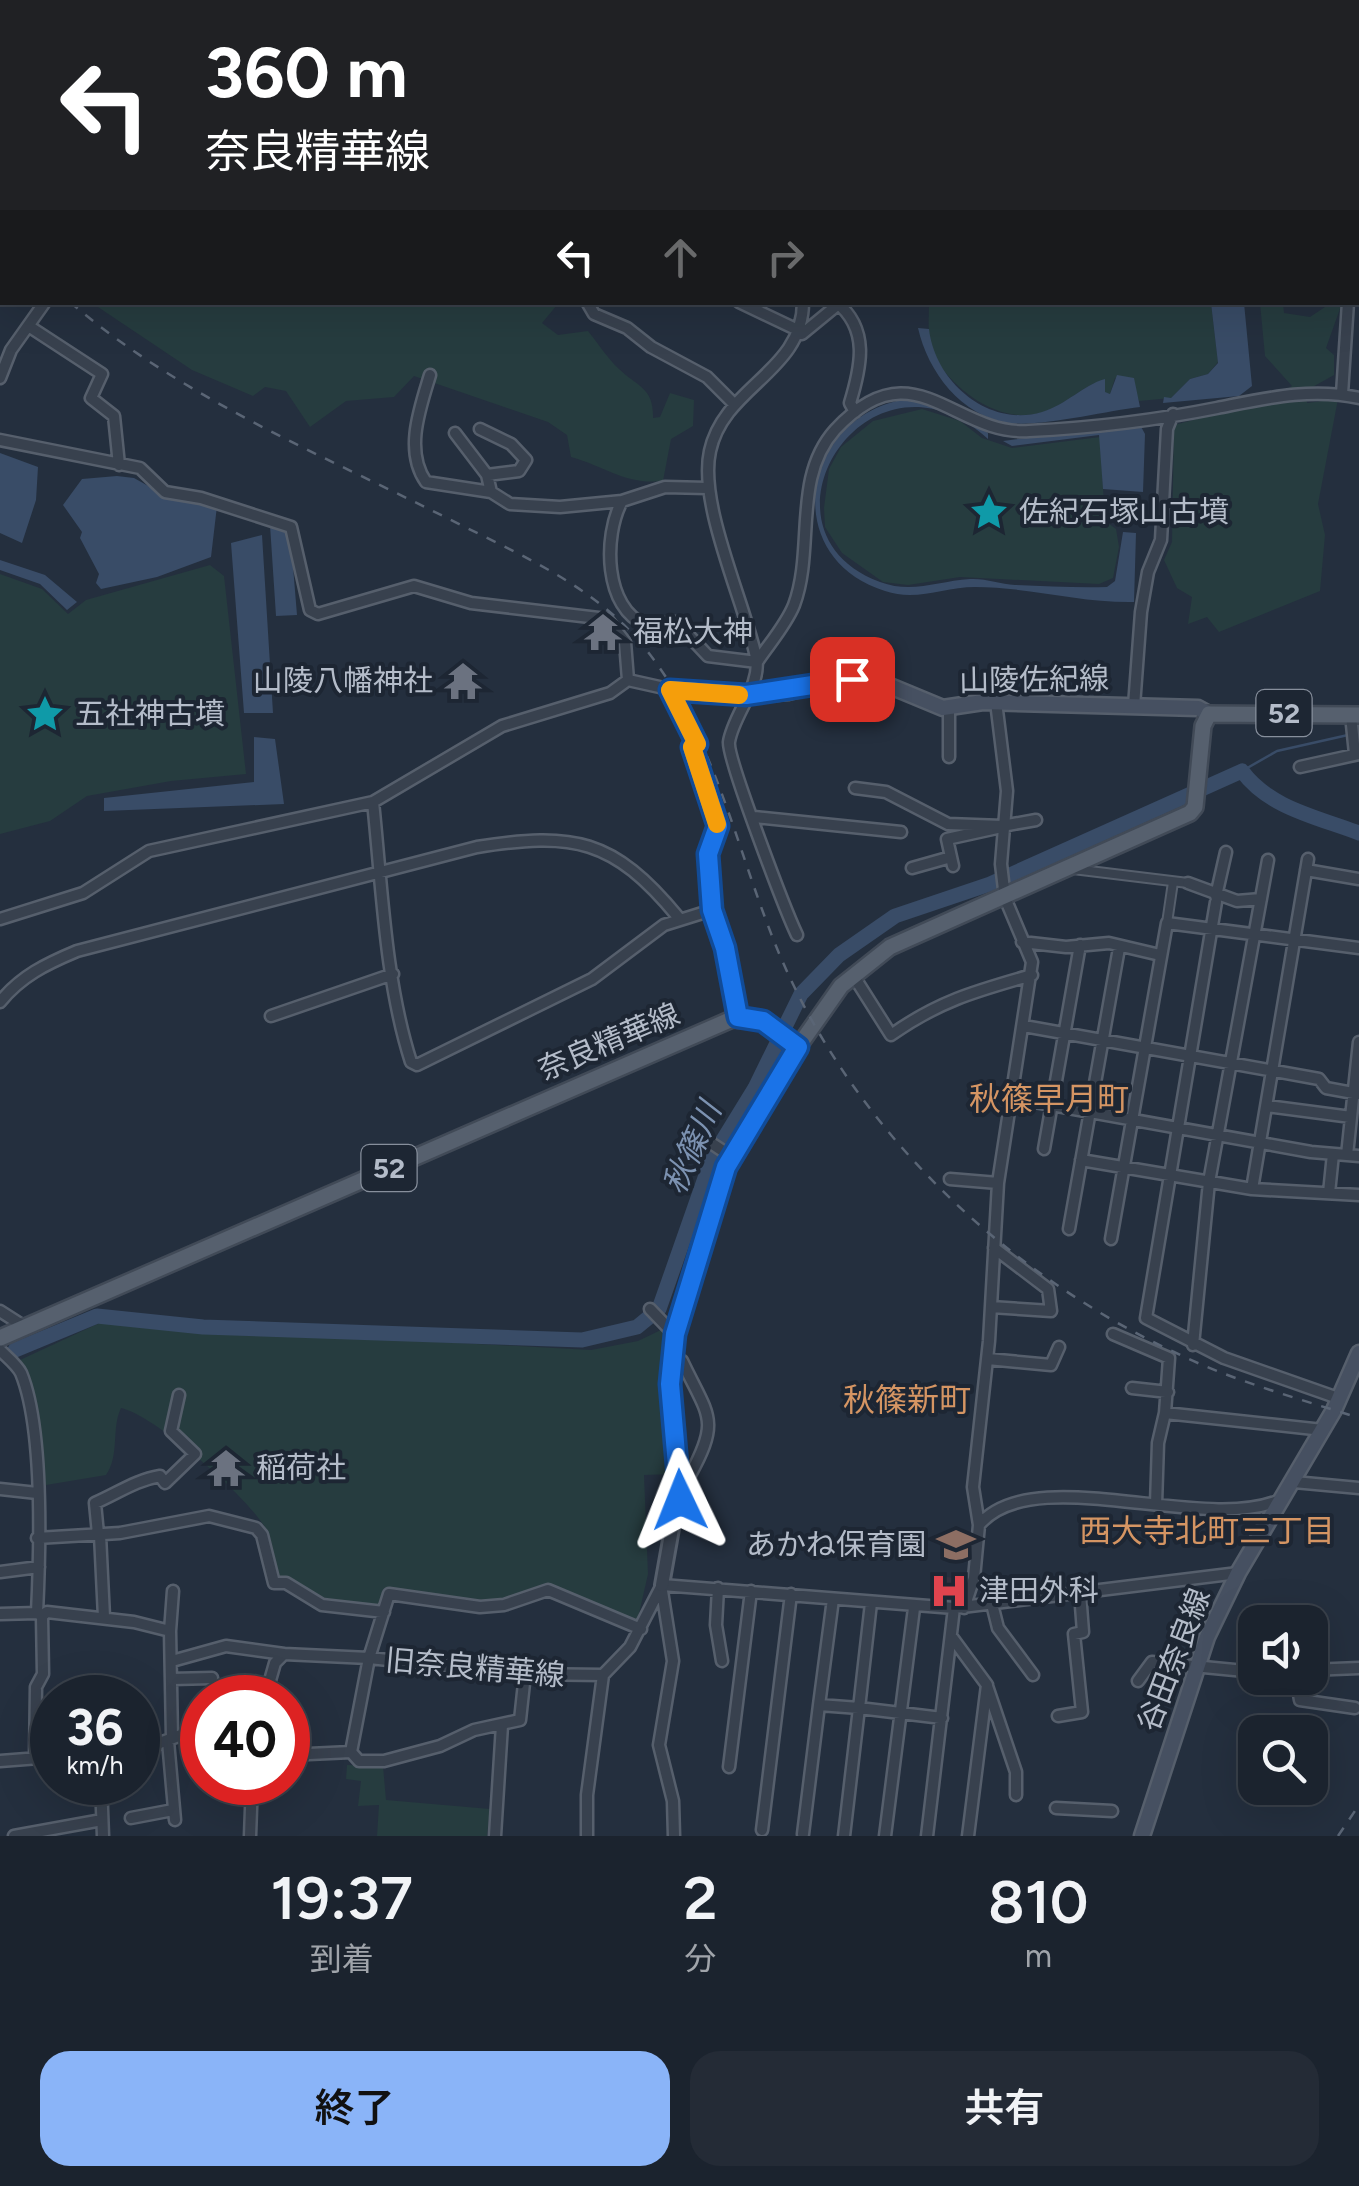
<!DOCTYPE html>
<html lang="ja">
<head>
<meta charset="utf-8">
<style>
  :root { --surface:#1b232e; --page:#242b36; --text:#f1f3f6; --muted:#a0a4aa; --line:#39404a; --accent:#8ab4f8 }
  body { margin:0; font-family:Figtree,"Noto Sans JP",sans-serif; background:var(--page); color:var(--text); height:100vh; display:flex; flex-direction:column; font-size:38px; white-space:nowrap }
  * { box-sizing:border-box; margin:0 }
  p { font-size:32px; color:var(--muted) }
  .icon { flex:none; width:55px; height:55px; fill:none; stroke:currentColor; stroke-width:2; stroke-linecap:round; stroke-linejoin:round }
  .map { position:relative; height:1836px; overflow:hidden }
  .panel { display:flex; flex-direction:column; background:var(--surface); flex:1 }
  .panel>* { flex:none }
  .banner { position:absolute; left:0px; top:0px; width:1360px; height:305px; box-shadow:0 10px 40px #0002,0 0 0 2px var(--line); background:#202124; color:#fff; overflow:hidden }
  .fabs { position:absolute; left:1238px; top:1605px; display:grid; gap:20px }
  .fabs a { display:grid; place-items:center; width:90px; height:90px; border-radius:20px; background:var(--surface); box-shadow:0 10px 40px #0002,0 0 0 2px var(--line); font-size:50px }
  .speed { position:absolute; left:30px; top:1675px; display:flex; gap:20px; font-size:50px; font-weight:700; text-align:center }
  .speed>* { display:grid; place-content:center; width:130px; height:130px; border-radius:50%; background:var(--surface); box-shadow:0 10px 40px #0002,0 0 0 2px var(--line); line-height:1 }
  .speed small { font-size:25px; font-weight:400 }
  .speed .limit { border:15px solid #d22; background:#fff; color:#111 }
  .pin { position:absolute; display:grid; place-items:center; width:85px; height:85px; color:#fff; margin:-42px; border-radius:20px; box-shadow:0 5px 15px #0006 }
  .me { position:absolute; width:110px; margin:-55px; rotate:358deg; stroke-linejoin:round; filter:drop-shadow(0 0 8px #0008) }
  .turn { display:flex; align-items:center; gap:35px; height:210px; padding:0 40px; font-size:45px }
  .turn .icon { width:130px; height:130px; stroke-width:2.5 }
  .turn b { display:block; font-size:70px; line-height:85px }
  .lanes { display:flex; align-items:center; height:95px; padding:0 40px; background:#0003; justify-content:center; gap:50px; direction:ltr }
  .lanes .off { opacity:.35 }
  .eta { display:flex; justify-content:space-evenly; align-items:center; height:170px; text-align:center }
  .eta b { font-size:60px; font-weight:600; line-height:70px }
  .button { display:flex; gap:20px; margin-top:auto; padding:20px 40px }
  .button a { flex:1; height:115px; border-radius:30px; background:var(--accent); color:#111; font-size:40px; font-weight:600; line-height:115px; text-align:center }
  .button a+a { background:var(--page); color:var(--text) }
  .map>svg:first-child { display:block }
  .medical { fill:#32303f }
  .green { fill:#263c3f }
  .water { fill:#394c67 }
  .lines { fill:none; stroke-linecap:round; stroke-linejoin:round }
  .stream { stroke:#394c67; stroke-width:2.5 }
  .river { stroke:#394c67; stroke-width:15 }
  .pedestrian-casing { stroke:#565f6c; stroke-width:12 }
  .minor-casing { stroke:#565f6c; stroke-width:15 }
  .tertiary-casing { stroke:#565f6c; stroke-width:18 }
  .secondary-casing { stroke:#565f6c; stroke-width:19 }
  .primary-casing { stroke:#414a57; stroke-width:20 }
  .pedestrian { stroke:#38414e; stroke-width:8 }
  .minor { stroke:#38414e; stroke-width:10 }
  .tertiary { stroke:#38414e; stroke-width:12 }
  .secondary { stroke:#465061; stroke-width:14 }
  .primary { stroke:#56606e; stroke-width:15 }
  .rail { stroke:#5a6575; stroke-width:2.5; stroke-dasharray:10 10; stroke-linecap:butt }
  .route-casing { stroke:#114b97; stroke-width:25 }
  .route { stroke:#1a73e8; stroke-width:18 }
  .slow { stroke:#f59e0b; stroke-width:18 }
  .labels { text-anchor:middle; stroke-width:8; stroke-linejoin:round; paint-order:stroke }
  .shield { fill:#1d2633; stroke:#878f9c; stroke-width:2.5 }
  .shield-label { font-size:28px; font-weight:bold; fill:#b4bcc9 }
  .poi-label { font-size:30px; fill:#b4bcc9; stroke:#1d2633; text-anchor:start }
  .street-label { font-size:30px; fill:#b4bcc9; stroke:#1d2633 }
  .neighbourhood-label { font-size:32px; fill:#d59563; stroke:#1d2633 }
  .water-label { font-size:32px; font-style:italic; fill:#7c92b1; stroke:#1d2633 }
</style>
</head>
<body>
<div class="map">
<svg width="1359" height="1836" viewBox="0 0 1359 1836">
  <rect width="100%" height="100%" fill="#242f3e"/>
  <path class="medical" d="M 936,1576 L 968,1579 L 960,1606 L 934,1603 Z"/>
  <path class="green" d="M 92,303 L 553,303 L 557,305 L 542,323 L 558,335 L 588,331 C 598,343 607,358 619,369 C 638,387 654,388 653,418 L 660,417 L 670,393 L 694,400 L 693,426 L 671,439 L 663,481 C 625,485 607,467 571,457 L 567,435 L 548,422 L 414,376 L 394,397 L 346,401 L 310,427 L 286,391 L 265,387 L 253,396 L 192,370 Z
    M 929,303 L 1211,303 L 1218,362 L 1208,374 L 1190,379 L 1171,398 L 1139,401 L 1134,389 L 1115,378 L 1110,394 L 1105,393 L 1105,380 C 1081,385 1063,409 1036,414 C 998,421 960,394 938,363 C 926,347 929,321 929,303 Z
    M 1260,303 L 1283,303 L 1284,313 L 1310,317 L 1331,303 L 1342,303 L 1326,348 L 1334,355 L 1334,375 L 1309,389 L 1307,403 L 1338,399 L 1318,504 L 1325,535 L 1320,591 L 1219,632 L 1207,617 L 1188,624 L 1192,597 L 1177,588 L 1164,560 L 1172,542 L 1174,425 L 1262,402 L 1292,386 L 1265,356 Z
    M 922,409 L 960,421 L 982,438 L 1012,448 L 1100,437 L 1105,521 L 1116,529 L 1119,547 L 1113,578 L 1099,584 L 960,577 L 908,585 L 883,582 L 842,553 L 825,527 L 824,508 L 829,469 L 841,447 L 873,421 Z
    M 210,565 L 224,576 L 246,774 L 171,781 L 87,796 L 50,821 L 0,834 L 0,574 L 42,589 L 68,614 L 86,600 Z
    M 106,1320 L 176,1328 L 591,1350 L 638,1341 L 663,1329 L 671,1334 L 675,1474 L 644,1475 L 648,1574 L 638,1618 L 633,1620 L 549,1587 L 479,1606 L 383,1589 L 381,1605 L 324,1600 L 278,1575 C 275,1561 273,1541 266,1529 C 248,1497 156,1416 121,1408 C 111,1429 120,1455 106,1475 L 40,1486 L 33,1411 L 20,1360 Z
    M 347,1765 L 383,1766 L 386,1800 L 490,1809 L 487,1836 L 377,1836 L 379,1805 L 358,1806 L 361,1781 L 346,1779 Z"/>
  <path class="water" d="M 1211,303 L 1244,303 L 1252,386 L 1239,396 L 1163,403 L 1164,397 L 1171,398 L 1190,379 L 1208,374 L 1218,363 Z
    M 918,328 L 929,329 C 935,382 989,428 1042,412 C 1066,405 1083,385 1105,379 L 1105,392 L 1110,394 L 1117,375 L 1134,378 L 1140,407 C 1106,411 1041,427 1009,423 C 961,416 928,372 918,328 Z
    M 907,399 C 937,402 964,414 988,433 L 988,439 C 867,330 743,531 880,582 C 912,594 938,581 970,579 C 985,578 1000,584 1015,585 C 1045,586 1077,588 1107,587 L 1115,581 L 1123,532 L 1136,533 L 1134,602 C 1081,603 1028,587 975,587 C 944,587 916,602 885,591 C 777,557 802,415 907,399 Z
    M 1139,423 L 1145,434 L 1143,492 L 1103,489 L 1099,435 L 1012,446 L 1003,441 Z
    M 0,453 L 38,467 L 36,500 L 22,543 L 0,533 Z
    M 117,476 L 134,478 L 168,497 L 217,506 L 211,557 L 157,577 L 101,589 L 96,583 L 99,574 L 80,538 L 82,532 L 63,505 L 82,479 Z
    M 270,525 L 290,530 L 297,615 L 276,616 Z
    M 262,535 L 273,713 L 244,713 L 231,543 Z
    M 0,560 L 45,575 L 77,602 L 67,610 L 40,584 L 0,570 Z
    M 254,737 L 275,739 L 284,804 L 104,811 L 104,798 L 254,782 Z"/>
  <g class="lines">
    <path class="stream" d="M 1242,771 L 1277,751 L 1348,735"/>
    <path class="river" d="M 15,1350 L 97,1316 L 203,1327 L 582,1340 L 637,1327 L 659,1309 L 712,1158 L 755,1088 L 801,994 L 839,955 L 895,916 L 990,884 L 1242,771 C 1269,808 1317,817 1359,833"/>
    <g class="pedestrian-casing">
      <path id="pedestrian" d="M 1073,869 L 1188,883
        M 1167,923 L 1173,882"/>
    </g>
    <g class="minor-casing">
      <path id="minor" d="M 1171,0 L 1175,2
        M 78,2 L 79,0
        M 769,2 L 770,0
        M 933,2 L 936,0
        M 1358,77 L 1359,78
        M 0,80 L 2,79
        M 0,156 L 2,156
        M 1358,239 L 1359,237
        M 1358,287 L 1359,287
        M 587,302 L 594,314 L 627,328 L 651,347 L 707,377 L 735,405
        M 739,302 L 802,332
        M 836,302 C 870,329 861,367 850,403 L 855,412
        M 30,327 L 102,374 L 91,398 L 114,416 L 119,465
        M 802,334 L 841,302
        M 430,375 C 420,408 404,451 426,482 L 491,492 L 510,504 L 560,507 L 622,501 L 665,487 L 707,488
        M 0,378 L 11,350 L 45,302
        M 1342,394 L 1348,302
        M 480,429 L 511,444 L 526,460 L 519,471 L 487,475
        M 455,433 L 487,475 L 491,492
        M 0,440 L 140,468 L 165,492 L 201,498 L 291,527 L 310,610 L 318,614 L 414,586 L 471,603 L 607,619 L 625,642 L 628,680
        M 622,501 C 603,536 604,609 646,625 L 676,622 L 708,656 L 757,662 C 769,644 786,625 794,605 C 815,549 792,478 835,430 C 914,345 953,436 1029,431 C 1090,428 1157,420 1217,408 C 1263,399 1311,387 1359,398
        M 671,690 L 697,744 L 692,747 L 718,827 L 709,854 L 712,910 L 725,948 L 738,1017
        M 1134,706 L 1141,612 L 1148,572 L 1161,540 L 1167,429 L 1173,414
        M 1351,715 L 1355,754
        M 949,757 L 949,709
        M 1300,767 L 1359,754
        M 855,788 L 886,792 L 948,824 L 1002,826 L 1036,820
        M 373,802 C 382,887 385,981 411,1062 L 417,1065 L 592,979 L 664,925 L 712,910
        M 754,817 L 901,832
        M 953,866 L 947,839 L 997,828
        M 912,868 L 951,857
        M 1306,870 L 1359,879
        M 1188,883 L 1237,901 L 1261,899
        M 1216,896 L 1226,852
        M 1216,902 L 1146,1318 L 1224,1358 L 1338,1398
        M 0,919 L 83,893 L 149,851 L 373,802 L 502,726 L 610,693 L 628,680 L 682,692 L 746,695
        M 797,935 C 786,912 727,758 729,742 C 733,715 762,685 756,657 C 744,601 698,504 710,451 C 724,386 803,372 803,302
        M 1022,942 L 1066,947 L 1109,943 L 1160,955
        M 853,975 L 891,1035 C 939,1001 976,991 1032,975
        M 0,1002 C 21,976 46,964 77,951 L 477,847 C 573,832 613,838 678,917
        M 271,1016 L 393,974
        M 1024,1026 L 1319,1079 L 1326,1088 L 1359,1094
        M 1012,1098 L 1311,1152 L 1359,1156
        M 1267,1106 L 1351,1117
        M 708,1141 L 732,1157
        M 1044,1149 L 1080,945
        M 1347,1155 L 1359,1042
        M 1081,1160 L 1252,1189 L 1359,1195
        M 950,1179 L 998,1183
        M 1252,1189 L 1308,859
        M 1329,1193 L 1333,1154
        M 1069,1229 L 1119,948
        M 1111,1239 L 1167,923 L 1359,948
        M 991,1307 L 1051,1311 L 1048,1289 L 994,1248
        M 650,1309 L 675,1335
        M 0,1311 L 25,1327
        M 1113,1334 L 1169,1358 L 1165,1413
        M 1193,1345 L 1209,1182 L 1268,860
        M 0,1350 C 7,1357 17,1365 21,1373 C 44,1429 40,1551 37,1613 L 42,1616 L 43,1674 L 36,1687 L 35,1758
        M 988,1359 L 1051,1365 L 1059,1347
        M 672,1360 L 682,1361 C 708,1416 721,1419 690,1475 L 681,1478
        M 1132,1388 L 1168,1392
        M 1294,1482 L 1359,1488
        M 0,1489 L 37,1493
        M 1156,1504 L 1158,1443 L 1165,1413 L 1323,1430
        M 979,1525 L 973,1487 L 989,1341 L 998,1183 L 1032,962 L 1005,898 L 1001,864 L 1007,791 L 996,702
        M 98,1534 L 95,1503 C 118,1493 136,1480 160,1476 L 165,1483 L 195,1454 L 171,1431 L 179,1395
        M 100,1535 L 104,1617
        M 37,1538 L 120,1533 L 209,1516 L 256,1528 L 262,1535 L 274,1583 L 286,1583 L 322,1605 L 384,1612
        M 0,1572 L 39,1567
        M 662,1585 L 954,1608 L 1238,1573
        M 718,1588 L 716,1625 L 722,1661
        M 662,1591 L 673,1661 L 659,1745 L 673,1801 L 674,1836
        M 833,1599 L 819,1705 L 859,1708 L 844,1836
        M 871,1603 L 859,1708 L 942,1718
        M 992,1604 L 998,1628 L 1033,1675
        M 964,1608 L 974,1578 L 979,1525 C 1033,1460 1203,1534 1280,1500
        M 0,1614 L 37,1613
        M 42,1616 L 47,1612 L 134,1622 L 170,1631 L 172,1738
        M 170,1631 L 173,1591
        M 951,1636 L 987,1685 L 968,1836
        M 172,1661 L 226,1646 L 284,1654
        M 1310,1670 L 1359,1668
        M 1296,1678 L 1300,1700 L 1355,1708
        M 172,1679 L 212,1678
        M 1138,1681 L 1152,1662 L 1255,1672
        M 987,1686 L 1016,1772 L 1016,1795
        M 265,1698 L 275,1663 L 284,1654 L 369,1658 L 389,1594 L 480,1607 L 504,1605 L 548,1590 L 641,1629
        M 1058,1716 L 1082,1712 L 1074,1634 L 1083,1632 L 1080,1593
        M 168,1741 L 175,1820
        M 138,1751 L 184,1734 L 202,1735
        M 351,1752 L 359,1761 L 384,1761 L 440,1746 L 474,1730 L 520,1720 L 525,1674
        M 288,1755 L 351,1752 L 369,1658 L 525,1674 L 603,1675 L 630,1647 L 662,1585
        M 0,1761 L 52,1757
        M 729,1767 L 751,1591
        M 101,1782 L 103,1836
        M 1056,1808 L 1112,1811
        M 131,1818 L 173,1810
        M 762,1830 L 791,1594
        M 803,1834 L 819,1705
        M 14,1836 L 102,1820
        M 250,1836 L 252,1782
        M 495,1836 L 502,1725
        M 587,1836 L 587,1795 L 603,1675
        M 885,1836 L 914,1608
        M 927,1836 L 954,1608"/>
    </g>
    <g class="tertiary-casing">
      <path id="tertiary" d="M 662,1585 L 681,1478 L 670,1384 L 675,1335 L 726,1167 L 798,1047"/>
    </g>
    <g class="secondary-casing">
      <path id="secondary" d="M 746,695 L 788,692 L 838,679 L 873,679 L 943,708 L 983,702 L 1198,708 L 1209,714
        M 1142,1836 L 1207,1637 L 1238,1573 L 1334,1410 L 1359,1353"/>
    </g>
    <g class="primary-casing">
      <path id="primary" d="M 0,1338 L 732,1019 L 763,1021 L 798,1047 L 841,986 L 890,947 L 1190,813 L 1195,807 L 1203,726 L 1209,714 L 1359,715"/>
    </g>
    <use href="#pedestrian" class="pedestrian"/>
    <use href="#minor" class="minor"/>
    <use href="#tertiary" class="tertiary"/>
    <use href="#secondary" class="secondary"/>
    <use href="#primary" class="primary"/>
    <path class="rail" d="M 0,231 L 2,234
      M 70,302 C 180,397 320,454 449,519 C 510,550 575,577 624,625 C 709,710 732,838 776,946 C 849,1125 1001,1271 1174,1352 C 1233,1381 1297,1398 1359,1418
      M 1338,1836 L 1359,1805"/>
  </g>
  <g class="lines">
    <g class="route-casing">
      <path id="route" d="M 680,1500 L 670,1384 L 675,1334 L 726,1167 L 798,1047 L 763,1021 L 738,1017 L 725,948 L 712,910 L 708,854 L 718,826 L 692,747 L 697,744 L 670,690 L 746,695 L 852,679"/>
    </g>
    <use href="#route" class="route"/>
    <path class="slow" d="M 717,824 L 692,747 L 697,744 L 670,690 L 739,695"/>
  </g>
  <defs>
    <g id="sight-bare" transform="scale(3)"><path d="M0-6L1.8-2.2L6-1.7L2.9 1.2L3.7 5.4L0 3.3L-3.7 5.4L-2.9 1.2L-6-1.7L-1.8-2.2Z" fill="#0f9aa8" stroke="#1d2633" stroke-width="2.5" paint-order="stroke"/></g>
    <g id="temple-bare" transform="scale(3)"><path d="M0-6L5-2H3V0L6.5 2.5H4V6H1.5V3h-3V6H-4V2.5H-6.5L-3 0V-2H-5Z" fill="#6b7280" stroke="#1d2633" stroke-width="2.5" paint-order="stroke"/></g>
    <g id="school-bare" transform="scale(3)"><path d="M0-5L7-2L0 1L-7-2ZM-4 1L0 2.5L4 1V4Q0 6-4 4Z" fill="#8d6e63" stroke="#1d2633" stroke-width="2.5" paint-order="stroke"/></g>
    <g id="hospital-bare" transform="scale(3)"><path d="M-5-5h3v3.5h4V-5h3V5h-3V1.5h-4V5h-3Z" fill="#e0444e" stroke="#1d2633" stroke-width="2.5" paint-order="stroke"/></g>
  </defs>
  <g fill-rule="evenodd">
    <use href="#sight-bare" x="989" y="512"/>
    <use href="#temple-bare" x="603" y="632"/>
    <use href="#temple-bare" x="463" y="681"/>
    <use href="#sight-bare" x="45" y="714"/>
    <use href="#temple-bare" x="226" y="1468"/>
    <use href="#school-bare" x="956" y="1545"/>
    <use href="#hospital-bare" x="949" y="1591"/>
  </g>
  <g class="labels">
    <g class="shield">
      <rect x="1256.5" y="690" width="55" height="46" rx="8"/>
      <rect x="361.5" y="1145" width="55" height="46" rx="8"/>
    </g>
    <g class="shield-label">
      <text x="1284" y="723">52</text>
      <text x="389" y="1178">52</text>
    </g>
    <g class="poi-label">
      <text x="1019" y="522">佐紀石塚山古墳</text>
      <text x="633" y="642">福松大神</text>
      <text x="433" y="691" text-anchor="end">山陵八幡神社</text>
      <text x="75" y="724">五社神古墳</text>
      <text x="256" y="1478">稲荷社</text>
      <text x="926" y="1555" text-anchor="end">あかね保育園</text>
      <text x="979" y="1601">津田外科</text>
    </g>
    <g class="street-label">
      <text transform="translate(1034 680) rotate(-1)" y="10">山陵佐紀線</text>
      <text transform="translate(609 1042) rotate(-23)" y="10">奈良精華線</text>
      <text transform="translate(1174 1660) rotate(-69)" y="10">谷田奈良線</text>
      <text transform="translate(475 1668) rotate(5)" y="10">旧奈良精華線</text>
    </g>
    <g class="neighbourhood-label">
      <text x="1049" y="1110">秋篠早月町</text>
      <text x="907" y="1411">秋篠新町</text>
      <text x="1207" y="1542">西大寺北町三丁目</text>
    </g>
    <g class="water-label">
      <text transform="translate(692 1148) rotate(-66)" y="11">秋篠川</text>
    </g>
  </g>
</svg>
<div class="fabs">
<a><svg class="icon" aria-label="sound" viewBox="0 0 24 24"><path d="M4 9h4l5-4v14l-5-4H4zM17 9q2 3 0 6"/></svg></a>
<a><svg class="icon" aria-label="search" viewBox="0 0 24 24"><circle cx="10" cy="10" r="6"/><path d="M15 15l6 6"/></svg></a>
</div>
<div class="speed"><div>36<small>km/h</small></div><div class="limit">40</div></div>
<div class="pin" style="left:852px;top:679px;background:#d93025"><svg class="icon" aria-label="arrive" viewBox="0 0 24 24"><path d="M6 21V4h12l-3 4 3 4H6"/></svg></div>
<svg class="me" style="left:680px;top:1500px" viewBox="-20 -20 40 40"><path d="M0-17L14 15 0 8-14 15z" fill="#1a73e8" stroke="#fff" stroke-width="4"/></svg>
<div class="banner">
<div class="turn"><svg class="icon" aria-label="left" viewBox="0 0 24 24"><path d="M17 20v-9H6M10 6l-5 5 5 5"/></svg><div><b>360 m</b>奈良精華線</div></div>
<div class="lanes"><svg class="icon" aria-label="left" viewBox="0 0 24 24"><path d="M17 20v-9H6M10 6l-5 5 5 5"/></svg><svg class="icon off" aria-label="ahead" viewBox="0 0 24 24"><path d="M12 20V5M6 11l6-6 6 6"/></svg><svg class="icon off" aria-label="right" viewBox="0 0 24 24"><path d="M7 20v-9h11M14 6l5 5-5 5"/></svg></div>
</div>
</div>
<section class="panel">
<div class="eta">
<div><b>19:37</b><p>到着</p></div>
<div><b>2</b><p>分</p></div>
<div><b>810</b><p>m</p></div>
</div>
<div class="button"><a>終了</a><a>共有</a></div>
</section>
</body>
</html>
